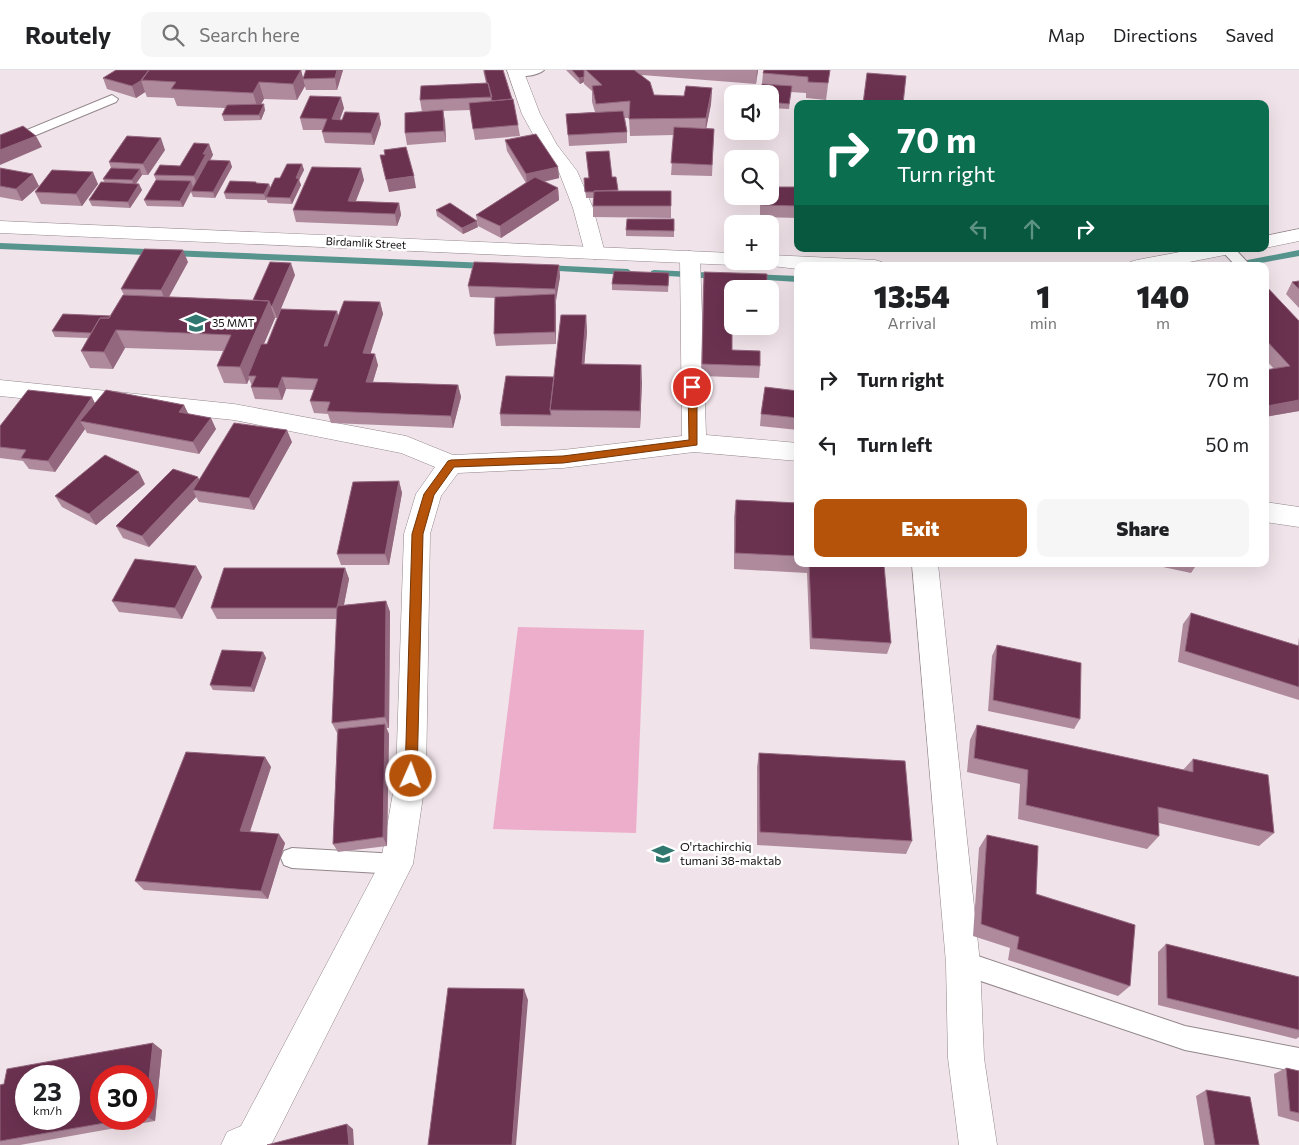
<!DOCTYPE html>
<html lang="en">
<head>
<meta charset="utf-8">
<style>
  :root { --surface:#fff; --page:#f6f6f6; --text:#202124; --muted:#757577; --line:#e0e0e0; --accent:#b45309 }
  body { margin:0; font-family:Commissioner,sans-serif; background:var(--page); color:var(--text); height:100vh; display:flex; flex-direction:column; font-size:19px; white-space:nowrap }
  * { box-sizing:border-box; margin:0 }
  p { font-size:16px; color:var(--muted) }
  .icon { flex:none; width:28px; height:28px; fill:none; stroke:currentColor; stroke-width:2; stroke-linecap:round; stroke-linejoin:round }
  .map { position:relative; flex:1; overflow:hidden }
  .sheet { position:absolute; left:794px; top:192px; width:475px; height:305px; display:flex; flex-direction:column; background:var(--surface); border-radius:10px; box-shadow:0 5px 20px #0002 }
  .sheet>* { flex:none }
  .guide { position:absolute; left:794px; top:30px; width:475px; height:152px; border-radius:10px; box-shadow:0 5px 20px #0002; background:#0b6e4f; color:#fff; overflow:hidden }
  .tools { position:absolute; left:724px; top:15px; display:grid; gap:10px }
  .tools a { display:grid; place-items:center; width:55px; height:55px; border-radius:10px; background:var(--surface); box-shadow:0 5px 20px #0002; font-size:25px }
  .speed { position:absolute; left:15px; top:995px; display:flex; gap:10px; font-size:25px; font-weight:700; text-align:center }
  .speed>* { display:grid; place-content:center; width:65px; height:65px; border-radius:50%; background:var(--surface); box-shadow:0 5px 20px #0002; line-height:1 }
  .speed small { font-size:12px; font-weight:400 }
  .speed .limit { border:8px solid #d22; background:#fff; color:#111 }
  .pin { position:absolute; display:grid; place-items:center; width:42px; height:42px; color:#fff; margin:-21px; border:2px solid #fff; border-radius:50%; box-shadow:0 1px 5px #0007 }
  .me { position:absolute; width:55px; margin:-28px; rotate:2deg; stroke-linejoin:round; filter:drop-shadow(0 0 4px #0008) }
  .turn { display:flex; align-items:center; gap:18px; height:105px; padding:0 20px; font-size:22px }
  .turn .icon { width:65px; height:65px; stroke-width:2.5 }
  .turn b { display:block; font-size:35px; line-height:42px }
  .lanes { display:flex; align-items:center; height:48px; padding:0 20px; background:#0003; justify-content:center; gap:25px; direction:ltr }
  .lanes .off { opacity:.35 }
  .eta { display:flex; justify-content:space-evenly; align-items:center; height:85px; text-align:center }
  .eta b { font-size:30px; font-weight:800; line-height:35px }
  .action { display:flex; gap:10px; margin-top:auto; padding:10px 20px }
  .action a { flex:1; height:58px; border-radius:10px; background:var(--accent); color:#fff; font-size:20px; font-weight:800; line-height:58px; text-align:center }
  .action a+a { background:var(--page); color:var(--text) }
  ul { padding:0; list-style:none }
  li { display:flex; align-items:center; gap:15px; height:65px; padding:0 20px }
  li div { flex:1 }
  li b { display:block; font-size:19px }
  li em { font-style:normal }
  header { display:flex; align-items:center; gap:30px; box-sizing:border-box; height:70px; padding:0 25px; background:var(--surface); border-bottom:1px solid var(--line) }
  header strong { font-size:24px }
  nav { display:flex; gap:28px; margin-inline-start:auto; font-size:18px }
  .search { width:350px; height:45px; background:var(--page); display:flex; align-items:center; gap:12px; box-sizing:border-box; padding:0 18px; border-radius:10px; color:var(--muted); font-size:19px }
  .map>svg:first-child { display:block }
  .green { fill:#edaecc }
  .lines { fill:none; stroke-linecap:round; stroke-linejoin:round }
  .stream { fill:#56948d; fill-rule:evenodd }
  .lane-casing { stroke:#93878c; stroke-width:2 }
  .street-casing { stroke:#93878c; stroke-width:1 }
  .secondary-casing { stroke:#93878c; stroke-width:1 }
  .lane { fill:#fff; fill-rule:evenodd }
  .street { fill:#fff; fill-rule:evenodd }
  .secondary { fill:#fff; fill-rule:evenodd }
  .wall { fill:#ae8a9c; fill-rule:evenodd }
  .shaded-wall { fill:#93677e }
  .building { fill:#6b3250; stroke:#93677e; fill-rule:evenodd }
  .route { fill:#b45309; stroke:#753606 }
  .labels { text-anchor:middle; stroke-width:5; stroke-linejoin:round; paint-order:stroke }
  .far-street-label { font-size:11px; fill:#130f11; stroke:#fff }
  .far-poi-label { font-size:11px; fill:#130f11; stroke:#fff; text-anchor:start }
  .poi-label { font-size:12px; fill:#130f11; stroke:#fff; text-anchor:start }
</style>
</head>
<body>
<header>
<strong>Routely</strong>
<div class="search"><svg class="icon" aria-label="search" viewBox="0 0 24 24"><circle cx="10" cy="10" r="6"/><path d="M15 15l6 6"/></svg>Search here</div>
<nav><a>Map</a><a>Directions</a><a>Saved</a></nav>
</header>
<div class="map">
<svg width="1299" height="1075" viewBox="0 0 1299 1075">
  <rect width="100%" height="100%" fill="#f0e3e9"/>
  <path class="green" d="M 518,557 L 644,560 L 636,763 L 493,759 Z"/>
  <g class="lines">
    <path class="stream" d="M 0,173 L 488,193 L 492,196 L 488,199 L 0,179 Z
      M 1299,180 L 1299,186 L 1244,196 L 1228,196 L 1232,193 Z
      M 544,195 L 628,199 L 632,202 L 628,205 L 541,200 L 540,198 Z
      M 654,200 L 718,203 L 722,206 L 718,209 L 651,205 L 651,201 Z
      M 751,204 L 798,206 L 798,212 L 748,209 L 748,205 Z"/>
    <g class="lane-casing">
      <path id="lane" d="M 513,0 L 544,0 C 538,6 515,9 509,3 Z
        M 112,25 L 118,29 L 116,32 L 0,80 L 0,71 Z
        M 1220,179 L 1235,179 L 1251,196 L 1236,196 Z
        M 292,778 L 397,784 L 405,787 L 408,794 L 405,801 L 397,804 L 292,798 L 284,795 L 281,788 L 284,781 Z
        M 963,881 L 1185,956 L 1299,978 L 1299,1002 L 1185,980 L 963,905 L 955,901 L 951,893 L 955,885 Z"/>
    </g>
    <g class="street-casing">
      <path id="street" d="M 507,0 L 523,0 L 540,44 L 557,75 L 577,101 L 593,138 L 605,183 L 602,187 L 595,189 L 588,187 L 585,183 L 573,138 L 559,102 L 540,77 L 522,44 Z
        M 690,181 L 697,183 L 700,187 L 706,365 L 798,373 L 798,391 L 694,382 L 563,398 L 458,403 L 441,426 L 430,464 L 426,706 L 413,794 L 271,1075 L 221,1075 L 227,1062 L 241,1056 L 381,791 L 396,706 L 404,464 L 416,424 L 435,397 L 401,383 L 234,350 L 0,326 L 0,310 L 234,334 L 406,366 L 453,385 L 563,380 L 682,366 L 680,187 L 683,183 Z
        M 1265,432 L 1299,437 L 1299,457 L 1265,452 Z
        M 912,494 L 938,494 L 980,893 L 984,988 L 997,1075 L 959,1075 L 948,988 L 946,893 Z"/>
    </g>
    <g class="secondary-casing">
      <path id="secondary" d="M 0,151 L 732,183 L 732,191 L 741,191 L 732,195 L 0,163 Z
        M 1299,159 L 1299,171 L 1265,178 L 1265,166 Z
        M 1196,179 L 1238,179 L 1235,183 L 1169,196 L 1127,196 L 1130,192 L 1137,190 Z
        M 770,185 L 875,190 L 882,192 L 885,196 L 798,196 L 798,199 L 763,195 L 760,191 L 770,191 Z"/>
    </g>
    <use href="#lane" class="lane"/>
    <use href="#street" class="street"/>
    <use href="#secondary" class="secondary"/>
  </g>
  <path class="wall" d="M 301,0 L 305,16 L 297,30 L 264,29 L 261,34 L 265,40 L 261,50 L 224,51 L 222,45 L 225,38 L 177,36 L 174,28 L 147,27 L 145,22 L 136,28 L 107,19 L 103,8 Z
    M 306,0 L 343,0 L 337,20 L 306,20 L 303,9 Z
    M 483,0 L 518,55 L 520,66 L 475,70 L 470,40 L 443,41 L 445,52 L 446,72 L 407,75 L 405,63 L 422,42 L 420,30 L 486,13 Z
    M 566,0 L 758,0 L 756,14 L 642,5 L 654,25 L 684,26 L 712,18 L 711,34 L 706,58 L 714,59 L 712,106 L 671,105 L 674,65 L 630,66 L 629,48 L 625,48 L 627,62 L 627,73 L 569,76 L 566,44 L 595,42 L 592,32 L 592,21 L 584,14 L 584,12 L 580,14 Z
    M 830,0 L 826,30 L 806,28 L 806,23 L 791,22 L 789,39 L 770,38 L 770,24 L 762,14 L 763,3 Z
    M 344,38 L 340,50 L 379,43 L 381,54 L 374,75 L 325,73 L 322,62 L 323,60 L 303,60 L 300,48 Z
    M 505,70 L 558,97 L 559,108 L 544,112 L 558,118 L 559,130 L 501,168 L 478,156 L 476,145 L 526,113 L 507,81 Z
    M 209,74 L 213,85 L 210,90 L 230,91 L 232,97 L 215,128 L 193,127 L 191,122 L 183,137 L 147,136 L 144,130 L 156,110 L 154,105 L 180,96 Z
    M 165,80 L 148,105 L 142,105 L 136,114 L 139,114 L 142,120 L 130,138 L 92,136 L 89,130 L 105,113 L 103,109 L 111,98 L 109,92 Z
    M 775,83 L 773,115 L 770,114 L 770,89 Z
    M 302,94 L 304,100 L 299,110 L 301,115 L 292,134 L 268,133 L 266,129 L 266,130 L 226,129 L 224,123 L 257,114 L 269,114 L 270,118 L 280,108 Z
    M 0,98 L 39,116 L 22,131 L 0,127 Z
    M 612,107 L 618,121 L 671,121 L 671,148 L 593,147 L 593,128 L 586,128 L 584,108 Z
    M 364,110 L 356,131 L 399,133 L 401,145 L 397,156 L 296,152 L 293,140 Z
    M 98,114 L 82,136 L 41,134 L 35,122 Z
    M 798,117 L 798,148 L 760,147 L 760,126 L 770,126 Z
    M 436,140 L 478,157 L 463,164 L 437,146 Z
    M 674,149 L 674,167 L 626,166 L 626,160 Z
    M 188,192 L 169,227 L 253,230 L 295,205 L 277,248 L 275,248 L 264,274 L 267,274 L 337,241 L 338,246 L 380,232 L 383,244 L 370,283 L 378,295 L 373,312 L 458,315 L 461,327 L 453,358 L 331,353 L 328,344 L 314,343 L 310,331 L 314,320 L 286,319 L 282,330 L 255,329 L 251,317 L 252,316 L 249,309 L 247,314 L 224,313 L 217,296 L 223,281 L 125,278 L 113,299 L 90,298 L 81,281 L 88,268 L 55,267 L 52,261 L 111,246 L 124,225 L 121,219 Z
    M 559,195 L 560,207 L 555,231 L 556,274 L 496,276 L 494,264 L 495,228 L 470,227 L 468,216 Z
    M 669,203 L 668,222 L 612,220 L 612,214 Z
    M 1299,211 L 1299,238 L 1286,224 L 1292,212 Z
    M 703,214 L 732,219 L 732,256 L 768,256 L 767,262 L 732,261 L 732,280 L 760,296 L 759,308 L 701,306 Z
    M 1265,215 L 1299,251 L 1299,341 L 1265,347 L 1265,300 L 1274,299 L 1265,289 Z
    M 586,245 L 587,262 L 584,294 L 642,312 L 640,358 L 501,356 L 500,344 L 554,307 Z
    M 798,321 L 798,360 L 760,356 L 761,344 Z
    M 95,333 L 184,335 L 188,344 L 216,359 L 199,384 L 87,363 L 85,359 L 55,402 L 29,399 L 23,391 L 0,388 L 0,356 Z
    M 292,372 L 254,440 L 199,432 L 196,427 L 149,477 L 123,468 L 116,456 L 199,410 Z
    M 399,411 L 402,423 L 389,495 L 341,495 L 337,484 Z
    M 145,414 L 96,455 L 62,437 L 55,426 Z
    M 736,430 L 798,433 L 798,494 L 874,494 L 891,573 L 887,584 L 810,579 L 807,503 L 734,499 L 734,447 Z
    M 1149,494 L 1197,494 L 1191,503 Z
    M 196,496 L 202,507 L 182,549 L 119,542 L 112,531 Z
    M 345,498 L 349,509 L 344,535 L 386,531 L 390,542 L 389,658 L 386,658 L 389,664 L 387,776 L 338,782 L 333,774 L 337,663 L 332,653 L 337,549 L 217,549 L 211,538 Z
    M 1191,543 L 1298,576 L 1299,567 L 1299,630 L 1178,592 L 1183,554 Z
    M 997,575 L 1080,649 L 1074,659 L 988,641 L 992,586 Z
    M 263,582 L 266,588 L 254,622 L 213,620 L 210,615 Z
    M 977,655 L 1183,700 L 1193,689 L 1274,763 L 1259,776 L 1159,753 L 1159,766 L 1147,779 L 1018,749 L 1020,714 L 967,702 L 970,670 Z
    M 759,683 L 912,771 L 906,784 L 757,775 L 757,697 Z
    M 265,687 L 271,697 L 250,762 L 285,773 L 268,829 L 144,820 L 135,811 Z
    M 987,765 L 1036,824 L 1130,916 L 1118,926 L 1008,890 L 1010,878 L 973,866 L 979,778 Z
    M 1166,874 L 1299,907 L 1299,967 L 1296,969 L 1158,935 L 1158,882 Z
    M 162,980 L 155,1051 L 20,1075 L 0,1075 L 0,1015 ZM 144,1006 L 144,1049 L 101,1049 Z
    M 1286,998 L 1299,1001 L 1299,1052 L 1278,1046 L 1274,1004 Z
    M 1206,1020 L 1259,1075 L 1204,1075 L 1196,1026 Z"/>
  <path class="shaded-wall" d="M 157,0 L 141,10 L 145,22 L 136,28 L 132,16 Z
    M 301,0 L 305,16 L 297,30 L 293,14 Z
    M 337,0 L 343,0 L 337,20 L 335,8 Z
    M 757,0 L 758,0 L 756,14 Z
    M 584,7 L 584,12 L 580,14 L 579,8 Z
    M 259,12 L 264,29 L 258,39 L 253,23 Z
    M 712,18 L 711,34 L 705,65 L 706,48 Z
    M 341,27 L 344,38 L 335,61 L 332,49 Z
    M 264,34 L 265,40 L 261,50 L 259,45 Z
    M 443,40 L 445,52 L 446,72 L 444,61 Z
    M 379,43 L 381,54 L 374,75 L 371,63 Z
    M 36,66 L 42,77 L 0,95 L 0,80 Z
    M 161,68 L 165,80 L 148,105 L 143,94 Z
    M 209,74 L 213,85 L 209,92 L 198,118 L 194,106 L 203,84 Z
    M 230,91 L 232,97 L 215,128 L 213,122 Z
    M 302,94 L 304,100 L 299,110 L 301,115 L 292,134 L 290,128 L 296,108 Z
    M 558,97 L 559,108 L 527,115 L 526,104 Z
    M 361,98 L 364,110 L 351,143 L 348,131 Z
    M 140,99 L 142,105 L 134,116 L 132,110 Z
    M 93,102 L 98,114 L 82,136 L 76,124 Z
    M 33,104 L 39,116 L 22,131 L 16,119 Z
    M 414,106 L 416,118 L 389,122 L 386,110 Z
    M 191,111 L 193,117 L 183,137 L 180,131 Z
    M 139,114 L 142,120 L 130,138 L 128,132 Z
    M 269,114 L 271,120 L 266,127 L 266,130 L 264,124 Z
    M 558,118 L 559,130 L 501,168 L 500,156 Z
    M 399,133 L 401,145 L 397,156 L 395,144 Z
    M 477,151 L 478,157 L 463,164 L 462,158 Z
    M 183,180 L 188,192 L 166,232 L 161,220 Z
    M 291,193 L 295,205 L 277,248 L 272,236 Z
    M 559,195 L 560,207 L 556,231 L 555,219 Z
    M 555,224 L 556,236 L 556,274 L 555,262 Z
    M 269,231 L 275,248 L 250,306 L 248,306 L 249,309 L 247,314 L 240,297 Z
    M 380,232 L 383,244 L 367,295 L 363,283 Z
    M 337,241 L 340,253 L 328,288 L 324,276 Z
    M 586,245 L 587,262 L 583,311 L 582,294 Z
    M 116,260 L 125,278 L 113,299 L 104,282 Z
    M 375,284 L 378,295 L 369,324 L 366,312 Z
    M 641,295 L 642,312 L 640,358 L 640,341 Z
    M 282,307 L 286,319 L 282,330 L 278,318 Z
    M 458,315 L 461,327 L 453,358 L 451,346 Z
    M 92,327 L 98,339 L 80,351 L 85,359 L 55,402 L 48,391 Z
    M 1299,330 L 1299,341 L 1265,347 L 1265,339 L 1267,336 Z
    M 184,335 L 190,347 L 179,342 Z
    M 211,348 L 216,359 L 199,384 L 193,372 Z
    M 287,360 L 292,372 L 254,440 L 249,428 Z
    M 139,402 L 145,414 L 96,455 L 89,444 Z
    M 198,407 L 204,419 L 193,420 L 196,427 L 149,477 L 142,466 Z
    M 399,411 L 402,423 L 389,495 L 385,484 Z
    M 196,496 L 202,507 L 182,549 L 175,538 Z
    M 345,498 L 349,509 L 341,549 L 337,538 Z
    M 386,531 L 390,542 L 389,658 L 385,647 Z
    M 263,582 L 266,588 L 254,622 L 251,617 Z
    M 385,654 L 389,664 L 387,776 L 383,767 Z
    M 265,687 L 271,697 L 247,770 L 240,761 Z
    M 279,764 L 285,773 L 268,829 L 261,821 Z
    M 524,919 L 528,930 L 516,1075 L 512,1075 Z
    M 153,973 L 162,980 L 155,1051 L 145,1046 Z
    M 347,1054 L 353,1059 L 354,1075 L 349,1075 Z"/>
  <path class="building" d="M 116,0 L 149,0 L 142,10 L 132,16 L 103,8 Z
    M 149,0 L 301,0 L 293,14 L 259,12 L 253,23 L 171,19 L 176,12 L 141,10 Z
    M 306,0 L 337,0 L 335,8 L 303,9 Z
    M 484,0 L 503,0 L 512,29 L 492,31 L 488,13 L 487,13 Z
    M 572,0 L 584,0 L 584,7 L 579,8 Z
    M 586,0 L 634,0 L 650,12 L 654,25 L 684,26 L 686,16 L 712,18 L 706,48 L 629,49 L 630,31 L 596,34 L 592,16 L 602,15 Z
    M 764,0 L 830,0 L 828,13 L 808,12 L 808,7 L 763,3 Z
    M 867,3 L 906,6 L 903,34 L 863,34 Z
    M 488,13 L 492,27 L 420,30 L 421,16 Z
    M 762,14 L 792,16 L 789,34 L 770,32 L 770,24 L 760,24 Z
    M 310,26 L 341,27 L 332,49 L 342,50 L 345,42 L 379,43 L 371,63 L 322,62 L 327,49 L 300,48 Z
    M 513,29 L 518,55 L 473,59 L 469,33 Z
    M 264,34 L 259,45 L 222,45 L 227,35 Z
    M 443,40 L 444,61 L 405,63 L 405,43 Z
    M 623,41 L 627,62 L 568,65 L 566,44 Z
    M 23,56 L 36,66 L 0,80 L 0,65 Z
    M 674,57 L 714,59 L 712,95 L 671,93 Z
    M 536,64 L 558,97 L 526,104 L 505,70 Z
    M 127,66 L 161,68 L 143,94 L 109,92 Z
    M 194,73 L 209,74 L 203,84 L 206,84 L 194,106 L 154,105 L 160,95 L 180,96 Z
    M 406,77 L 414,106 L 386,110 L 380,85 L 385,85 L 384,80 Z
    M 609,81 L 612,107 L 616,107 L 618,120 L 594,121 L 594,122 L 585,122 L 584,108 L 589,108 L 586,82 Z
    M 752,81 L 775,83 L 774,109 L 770,108 L 770,89 L 751,89 Z
    M 208,90 L 230,91 L 213,122 L 191,121 Z
    M 287,94 L 302,94 L 296,108 L 299,109 L 290,128 L 266,127 L 275,108 L 280,108 Z
    M 312,97 L 361,98 L 348,131 L 399,133 L 395,144 L 293,140 Z
    M 0,98 L 33,104 L 16,119 L 0,116 Z
    M 111,98 L 140,99 L 132,110 L 103,109 Z
    M 52,100 L 93,102 L 76,124 L 35,122 Z
    M 535,107 L 558,118 L 500,156 L 476,145 Z
    M 156,110 L 191,111 L 180,131 L 144,130 Z
    M 230,111 L 256,112 L 256,113 L 269,114 L 264,124 L 224,123 Z
    M 101,112 L 139,114 L 128,132 L 89,130 Z
    M 770,117 L 798,117 L 798,136 L 761,135 L 761,126 L 770,126 Z
    M 594,121 L 671,121 L 671,136 L 593,136 Z
    M 450,133 L 477,151 L 462,158 L 436,140 Z
    M 627,149 L 674,149 L 674,161 L 626,160 Z
    M 144,179 L 183,180 L 161,220 L 121,219 Z
    M 270,192 L 291,193 L 272,236 L 271,236 L 269,231 L 253,230 Z
    M 474,192 L 559,195 L 555,219 L 468,216 Z
    M 614,201 L 669,203 L 668,216 L 612,214 Z
    M 704,202 L 767,204 L 767,219 L 732,219 L 732,220 L 731,219 L 731,232 L 732,232 L 732,280 L 760,281 L 760,296 L 702,294 Z
    M 1299,211 L 1299,219 L 1292,212 Z
    M 1265,215 L 1299,251 L 1299,330 L 1267,336 L 1265,333 L 1265,300 L 1290,296 L 1265,269 Z
    M 555,224 L 555,262 L 494,264 L 495,227 Z
    M 123,225 L 269,231 L 240,297 L 217,296 L 231,265 L 116,260 L 104,282 L 81,281 L 100,248 L 109,248 Z
    M 344,231 L 380,232 L 363,283 L 375,284 L 366,312 L 458,315 L 451,346 L 327,341 L 330,332 L 310,331 L 318,309 L 282,307 L 278,318 L 251,317 L 256,306 L 248,306 L 261,274 L 267,274 L 281,239 L 337,241 L 324,276 L 327,276 Z
    M 63,244 L 111,246 L 109,248 L 100,248 L 91,263 L 52,261 Z
    M 561,245 L 586,245 L 582,294 L 641,295 L 640,341 L 550,340 Z
    M 506,306 L 554,307 L 550,340 L 551,345 L 500,344 Z
    M 765,317 L 798,321 L 798,348 L 761,344 Z
    M 28,320 L 92,327 L 48,391 L 21,388 L 26,380 L 0,377 L 0,356 Z
    M 106,320 L 184,335 L 179,342 L 211,348 L 193,372 L 80,351 Z
    M 234,353 L 287,360 L 249,428 L 193,420 Z
    M 105,385 L 139,402 L 89,444 L 55,426 Z
    M 173,399 L 198,407 L 142,466 L 116,456 Z
    M 399,411 L 385,484 L 337,484 L 353,412 Z
    M 736,430 L 798,433 L 798,486 L 735,483 Z
    M 135,489 L 196,496 L 175,538 L 112,531 Z
    M 809,494 L 849,494 L 884,495 L 891,573 L 812,568 Z
    M 224,498 L 345,498 L 337,538 L 211,538 Z
    M 386,531 L 385,647 L 332,653 L 337,536 Z
    M 1191,543 L 1299,576 L 1299,617 L 1185,581 Z
    M 997,575 L 1081,593 L 1080,649 L 993,630 Z
    M 222,580 L 263,582 L 251,617 L 210,615 Z
    M 385,654 L 383,767 L 333,774 L 338,659 Z
    M 977,655 L 1193,702 L 1193,689 L 1268,705 L 1274,763 L 1158,737 L 1159,766 L 1026,735 L 1028,700 L 974,688 Z
    M 186,682 L 265,687 L 240,761 L 279,764 L 261,821 L 135,811 Z
    M 759,683 L 905,691 L 912,771 L 760,762 Z
    M 987,765 L 1038,776 L 1036,824 L 1135,855 L 1130,916 L 1017,879 L 1019,867 L 981,854 Z
    M 1166,874 L 1299,907 L 1299,960 L 1167,928 Z
    M 448,918 L 524,919 L 512,1075 L 428,1075 Z
    M 153,973 L 145,1046 L 144,1046 L 144,1006 L 101,1006 L 101,1049 L 128,1049 L 0,1071 L 0,1015 L 4,1014 L 7,999 ZM 26,1006 L 69,1006 L 69,1049 L 26,1049 Z
    M 1286,998 L 1299,1001 L 1299,1043 L 1290,1041 Z
    M 1206,1020 L 1250,1027 L 1259,1075 L 1215,1075 Z
    M 347,1054 L 349,1075 L 267,1075 Z"/>
  <path class="route" d="M 692,314 L 697,317 L 697,375 L 563,393 L 454,397 L 434,425 L 423,464 L 417,706 L 415,710 L 411,712 L 406,710 L 405,706 L 412,464 L 424,424 L 448,391 L 451,390 L 563,386 L 689,370 L 688,317 Z"/>
  <defs>
    <g id="school-bare" transform="scale(1.725)"><path d="M0-5L7-2L0 1L-7-2ZM-4 1L0 2.5L4 1V4Q0 6-4 4Z" fill="#2f776f" stroke="#fff" stroke-width="2.5" paint-order="stroke"/></g>
  </defs>
  <g fill-rule="evenodd">
    <use href="#school-bare" x="196" y="253"/>
    <use href="#school-bare" x="663" y="784"/>
  </g>
  <g class="labels">
    <g class="far-street-label">
      <text transform="translate(366 173) rotate(3)" y="4">Birdamlik Street</text>
    </g>
    <g class="far-poi-label">
      <text x="212" y="257">35 MMT</text>
    </g>
    <g class="poi-label">
      <text x="680" y="781">O'rtachirchiq<tspan x="680" dy="14">tumani 38-maktab</tspan></text>
    </g>
  </g>
</svg>
<div class="tools">
<a><svg class="icon" aria-label="sound" viewBox="0 0 24 24"><path d="M4 9h4l5-4v14l-5-4H4zM17 9q2 3 0 6"/></svg></a>
<a><svg class="icon" aria-label="search" viewBox="0 0 24 24"><circle cx="10" cy="10" r="6"/><path d="M15 15l6 6"/></svg></a>
<a>+</a>
<a>−</a>
</div>
<div class="speed"><div>23<small>km/h</small></div><div class="limit">30</div></div>
<div class="pin" style="left:692px;top:317px;background:#d93025"><svg class="icon" aria-label="arrive" viewBox="0 0 24 24"><path d="M6 21V4h12l-3 4 3 4H6"/></svg></div>
<svg class="me" style="left:411px;top:706px" viewBox="-20 -20 40 40"><circle r="17" fill="#b45309" stroke="#fff" stroke-width="3"/><path d="M0-11L8 9 0 5-8 9z" fill="#fff"/></svg>
<div class="guide">
<div class="turn"><svg class="icon" aria-label="right" viewBox="0 0 24 24"><path d="M7 20v-9h11M14 6l5 5-5 5"/></svg><div><b>70 m</b>Turn right</div></div>
<div class="lanes"><svg class="icon off" aria-label="left" viewBox="0 0 24 24"><path d="M17 20v-9H6M10 6l-5 5 5 5"/></svg><svg class="icon off" aria-label="ahead" viewBox="0 0 24 24"><path d="M12 20V5M6 11l6-6 6 6"/></svg><svg class="icon" aria-label="right" viewBox="0 0 24 24"><path d="M7 20v-9h11M14 6l5 5-5 5"/></svg></div>
</div>
<section class="sheet">
<div class="eta">
<div><b>13:54</b><p>Arrival</p></div>
<div><b>1</b><p>min</p></div>
<div><b>140</b><p>m</p></div>
</div>
<ul>
<li><svg class="icon" aria-label="right" viewBox="0 0 24 24"><path d="M7 20v-9h11M14 6l5 5-5 5"/></svg><div><b>Turn right</b></div><em>70 m</em></li>
<li><svg class="icon" aria-label="left" viewBox="0 0 24 24"><path d="M17 20v-9H6M10 6l-5 5 5 5"/></svg><div><b>Turn left</b></div><em>50 m</em></li>
</ul>
<div class="action"><a>Exit</a><a>Share</a></div>
</section>
</div>
</body>
</html>
